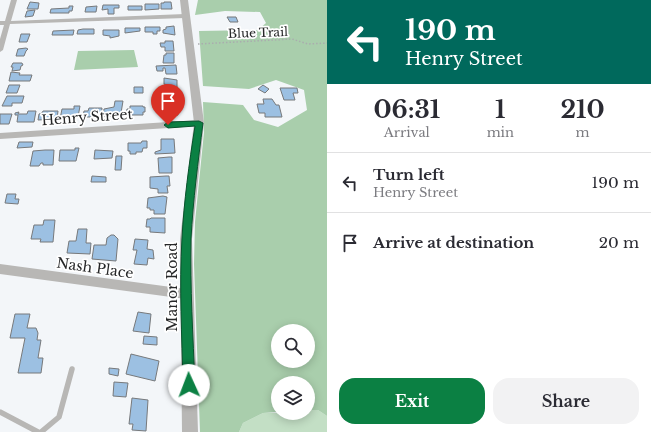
<!DOCTYPE html>
<html lang="en">
<head>
<meta charset="utf-8">
<style>
  :root { --surface:#fff; --page:#f2f2f3; --text:#2b2b33; --muted:#7c7c81; --line:#e1e1e2; --accent:#0b8043 }
  body { margin:0; font-family:"Libre Baskerville",serif; background:var(--page); color:var(--text); height:100vh; display:flex; flex-direction:column; font-size:15px; white-space:nowrap }
  * { box-sizing:border-box; margin:0 }
  p { font-size:13px; color:var(--muted) }
  .icon { flex:none; width:22px; height:22px; fill:none; stroke:currentColor; stroke-width:2; stroke-linecap:round; stroke-linejoin:round }
  .map { position:relative; flex:1; overflow:hidden }
  .details { display:flex; flex-direction:column; background:var(--surface); width:324px }
  .details>* { flex:none }
  .top-card { background:#00695c; color:#fff; overflow:hidden }
  .tools { position:absolute; left:271px; top:324px; display:grid; gap:8px }
  .tools a { display:grid; place-items:center; width:44px; height:44px; border-radius:50%; background:var(--surface); box-shadow:0 2px 10px #0003; font-size:20px }
  .pin { position:absolute; display:grid; place-items:center; width:34px; height:34px; color:#fff; margin:-41px -17px; border-radius:50% 50% 50% 0; rotate:-45deg; box-shadow:0 0 4px #0007 }
  .pin .icon { rotate:45deg }
  .me { position:absolute; width:44px; margin:-22px; rotate:358deg; stroke-linejoin:round; filter:drop-shadow(0 0 3px #0008) }
  .turn { display:flex; align-items:center; gap:14px; height:84px; padding:0 12px; font-size:18px }
  .turn .icon { width:52px; height:52px; stroke-width:2.5 }
  .turn b { display:block; font-size:28px; line-height:34px }
  .eta { display:flex; justify-content:space-evenly; align-items:center; height:68px; text-align:center }
  .eta b { font-size:24px; font-weight:700; line-height:28px }
  .cta { display:flex; gap:8px; margin-top:auto; padding:8px 12px }
  .cta a { flex:1; height:46px; border-radius:16px; background:var(--accent); color:#fff; font-size:16px; font-weight:700; line-height:46px; text-align:center }
  .cta a+a { background:var(--page); color:var(--text) }
  ul { padding:0; list-style:none }
  li { display:flex; align-items:center; gap:12px; height:60px; padding:0 12px; border-top:1px solid var(--line) }
  li div { flex:1 }
  li b { display:block; font-size:15px }
  li em { font-style:normal }
  main { display:flex; flex:1; min-height:0 }
  .map>svg:first-child { display:block }
  .green { fill:#c3dfc5 }
  .forest { fill:#a9ceac; fill-rule:evenodd }
  .building { fill:#9cc0e2; stroke:#77797b }
  .lines { fill:none; stroke-linecap:round; stroke-linejoin:round }
  .path { stroke:#aaacae; stroke-width:1.5; stroke-dasharray:1.5 2; stroke-linecap:butt }
  .service { stroke:#b8b7b5; stroke-width:5.5 }
  .minor { fill:#b8b7b5; fill-rule:evenodd }
  .tertiary { fill:#b8b7b5; fill-rule:evenodd }
  .route { fill:#0b8043; stroke:#07532c }
  .labels { text-anchor:middle; stroke-width:3.5; stroke-linejoin:round; paint-order:stroke }
  .far-street-label { font-size:12px; fill:#262728; stroke:#fff }
  .street-label { font-size:14px; fill:#262728; stroke:#fff }
</style>
</head>
<body>
<main>
<div class="map">
<svg width="327" height="432" viewBox="0 0 327 432">
  <rect width="100%" height="100%" fill="#f3f6f9"/>
  <path class="green" d="M 308,410 L 318,410 L 327,416 L 327,432 L 239,432 L 243,423 L 263,413 L 308,413 Z"/>
  <path class="forest" d="M 198,0 L 327,0 L 327,416 L 318,410 L 308,410 L 308,383 L 278,383 L 278,412 L 263,413 L 243,423 L 239,432 L 200,432 L 194,264 L 195,222 L 204,132 L 203,102 L 243,105 L 254,120 L 278,127 L 307,110 L 304,90 L 276,80 L 249,89 L 203,86 L 199,31 L 258,30 L 266,23 L 260,12 L 225,11 L 195,15 ZM 278,331 L 308,331 L 308,361 L 278,361 Z
    M 134,50 L 138,67 L 74,70 L 78,51 Z"/>
  <path class="building" d="M 30,2 L 39,3 L 38,9 L 27,9 Z
    M 164,2 L 171,2 L 172,9 L 161,9 L 161,3 L 164,3 Z
    M 145,4 L 159,4 L 159,9 L 145,10 Z
    M 103,5 L 119,5 L 119,8 L 114,8 L 114,14 L 108,14 L 108,9 L 102,10 Z
    M 69,6 L 73,6 L 72,11 L 69,11 L 69,13 L 50,13 L 51,9 L 69,8 Z
    M 97,6 L 96,12 L 85,12 L 86,7 Z
    M 128,6 L 142,6 L 142,10 L 128,10 Z
    M 35,10 L 33,16 L 25,17 L 27,11 Z
    M 227,17 L 236,17 L 238,22 L 230,22 Z
    M 174,26 L 175,35 L 163,33 L 163,30 L 166,29 L 166,27 Z
    M 145,27 L 160,27 L 160,31 L 157,31 L 157,34 L 153,34 L 153,32 L 145,32 Z
    M 125,28 L 140,28 L 140,31 L 125,33 Z
    M 83,29 L 94,29 L 94,34 L 77,34 L 78,30 Z
    M 74,30 L 73,35 L 52,35 L 53,31 Z
    M 103,30 L 119,30 L 119,36 L 110,38 L 110,36 L 103,35 Z
    M 21,34 L 30,34 L 27,42 L 19,42 Z
    M 165,41 L 173,41 L 174,51 L 165,51 L 165,47 L 161,47 L 160,43 L 165,43 Z
    M 26,48 L 28,49 L 26,51 L 24,56 L 16,56 L 18,49 Z
    M 166,53 L 174,53 L 174,63 L 163,63 L 164,55 L 166,55 Z
    M 13,63 L 22,63 L 23,65 L 21,66 L 20,70 L 12,71 L 13,67 L 11,67 Z
    M 176,65 L 177,74 L 166,74 L 165,68 L 163,68 L 163,71 L 157,71 L 156,66 Z
    M 11,72 L 20,73 L 19,75 L 32,75 L 30,81 L 9,81 Z
    M 164,78 L 177,80 L 177,88 L 168,88 L 168,85 L 164,84 Z
    M 9,85 L 20,85 L 17,93 L 6,93 Z
    M 263,85 L 269,89 L 265,93 L 258,89 Z
    M 134,87 L 143,87 L 143,93 L 134,93 Z
    M 280,88 L 297,88 L 298,93 L 293,93 L 295,100 L 284,100 Z
    M 162,93 L 176,93 L 177,101 L 166,101 L 166,96 L 162,96 Z
    M 7,96 L 24,96 L 22,103 L 12,103 L 12,106 L 2,106 Z
    M 263,99 L 272,99 L 276,105 L 279,105 L 282,117 L 265,117 L 265,113 L 259,113 L 257,104 L 264,104 Z
    M 115,101 L 123,101 L 121,113 L 123,114 L 122,116 L 103,116 L 104,109 L 114,107 Z
    M 154,101 L 163,101 L 163,105 L 154,105 Z
    M 74,106 L 80,106 L 78,117 L 60,119 L 62,109 L 74,109 Z
    M 130,106 L 143,106 L 143,107 L 145,107 L 145,112 L 143,112 L 143,115 L 126,115 L 127,109 L 130,109 Z
    M 162,107 L 177,107 L 178,115 L 167,116 L 166,111 L 163,111 Z
    M 89,108 L 102,108 L 101,117 L 83,117 L 84,111 L 88,111 Z
    M 28,111 L 36,111 L 34,122 L 17,122 L 18,115 L 15,115 L 15,113 L 19,112 L 18,114 L 27,114 Z
    M 43,111 L 58,111 L 57,119 L 38,120 L 39,114 L 42,113 Z
    M 0,114 L 12,114 L 9,124 L 0,124 Z
    M 161,139 L 174,139 L 175,153 L 155,154 L 155,152 L 161,150 Z
    M 142,141 L 147,141 L 147,148 L 143,148 L 142,152 L 136,152 L 136,154 L 130,154 L 130,151 L 128,151 L 128,143 L 141,143 Z
    M 19,142 L 33,142 L 32,147 L 17,148 Z
    M 75,148 L 79,148 L 76,161 L 59,161 L 60,150 L 75,150 Z
    M 45,150 L 54,150 L 53,165 L 43,165 L 43,163 L 41,163 L 39,166 L 30,166 L 33,151 Z
    M 95,150 L 113,151 L 112,158 L 94,159 Z
    M 116,156 L 122,156 L 121,170 L 115,170 Z
    M 169,157 L 172,157 L 172,173 L 159,173 L 158,158 Z
    M 92,176 L 106,177 L 106,182 L 91,182 Z
    M 166,176 L 169,176 L 170,186 L 167,186 L 168,193 L 158,193 L 158,189 L 150,188 L 150,177 Z
    M 7,194 L 16,194 L 15,199 L 19,199 L 18,204 L 5,203 Z
    M 163,196 L 167,197 L 165,214 L 154,214 L 154,210 L 150,210 L 150,208 L 147,208 L 148,198 Z
    M 151,218 L 165,218 L 165,233 L 150,232 L 150,227 L 146,227 L 147,219 L 150,219 Z
    M 44,220 L 55,220 L 53,242 L 40,242 L 41,239 L 31,239 L 34,225 L 43,225 Z
    M 78,229 L 87,229 L 86,243 L 91,243 L 90,254 L 67,253 L 69,241 L 76,241 Z
    M 111,235 L 114,235 L 118,239 L 116,261 L 92,259 L 94,245 L 106,245 L 107,238 Z
    M 135,239 L 148,240 L 147,249 L 153,250 L 154,259 L 148,258 L 147,265 L 134,264 L 137,250 L 133,250 Z
    M 138,312 L 151,314 L 149,333 L 133,331 Z
    M 15,314 L 30,314 L 27,328 L 36,328 L 38,333 L 37,340 L 41,340 L 38,358 L 43,358 L 41,373 L 18,373 L 25,338 L 10,338 Z
    M 144,336 L 157,337 L 157,345 L 143,344 Z
    M 131,354 L 159,361 L 155,381 L 126,374 Z
    M 109,368 L 119,369 L 118,376 L 109,374 Z
    M 114,382 L 128,383 L 126,397 L 113,396 Z
    M 132,398 L 148,400 L 146,431 L 132,430 L 133,424 L 129,424 Z"/>
  <g class="lines">
    <path class="path" d="M 198,44 L 292,39 L 308,44 L 327,43"/>
    <path class="service" d="M 0,412 L 38,432
      M 41,432 L 59,417 L 72,369"/>
    <path class="minor" d="M 11,0 L 17,0 L 11,21 L 185,14 L 188,16 L 185,18 L 10,24 L 3,50 L 0,52 L 0,39 L 4,25 L 0,25 L 0,21 L 5,21 Z
      M 199,120 L 203,123 L 199,126 L 0,139 L 0,133 Z
      M 0,264 L 186,289 L 190,290 L 191,294 L 190,298 L 186,299 L 0,274 Z"/>
    <path class="tertiary" d="M 180,0 L 188,0 L 204,123 L 192,239 L 198,432 L 182,432 L 180,239 L 194,123 Z"/>
  </g>
  <path class="route" d="M 199,121 L 203,123 C 198,162 193,200 191,239 C 190,287 193,336 195,385 L 193,389 L 189,391 L 185,389 L 183,385 C 182,336 179,287 182,238 C 184,201 189,164 195,126 L 168,128 L 164,125 L 168,122 Z"/>
  <g class="labels">
    <g class="far-street-label">
      <text transform="translate(258 33) rotate(-2)" y="4">Blue Trail</text>
    </g>
    <g class="street-label">
      <text transform="translate(87 117) rotate(-4)" y="5">Henry Street</text>
      <text transform="translate(95 268) rotate(8)" y="5">Nash Place</text>
      <text transform="translate(172 287) rotate(-90)" y="5">Manor Road</text>
    </g>
  </g>
</svg>
<div class="tools">
<a><svg class="icon" aria-label="search" viewBox="0 0 24 24"><circle cx="10" cy="10" r="6"/><path d="M15 15l6 6"/></svg></a>
<a><svg class="icon" aria-label="layers" viewBox="0 0 24 24"><path d="M12 4l9 5-9 5-9-5zM3 14l9 5 9-5"/></svg></a>
</div>
<div class="pin" style="left:168px;top:125px;background:#d93025"><svg class="icon" aria-label="arrive" viewBox="0 0 24 24"><path d="M6 21V4h12l-3 4 3 4H6"/></svg></div>
<svg class="me" style="left:189px;top:385px" viewBox="-20 -20 40 40"><circle r="19" fill="#fff"/><path d="M0-13L10 11 0 6-10 11z" fill="#0b8043"/></svg>
</div>
<section class="details">
<div class="top-card">
<div class="turn"><svg class="icon" aria-label="left" viewBox="0 0 24 24"><path d="M17 20v-9H6M10 6l-5 5 5 5"/></svg><div><b>190 m</b>Henry Street</div></div>
</div>
<div class="eta">
<div><b>06:31</b><p>Arrival</p></div>
<div><b>1</b><p>min</p></div>
<div><b>210</b><p>m</p></div>
</div>
<ul>
<li><svg class="icon" aria-label="left" viewBox="0 0 24 24"><path d="M17 20v-9H6M10 6l-5 5 5 5"/></svg><div><b>Turn left</b><p>Henry Street</p></div><em>190 m</em></li>
<li><svg class="icon" aria-label="arrive" viewBox="0 0 24 24"><path d="M6 21V4h12l-3 4 3 4H6"/></svg><div><b>Arrive at destination</b></div><em>20 m</em></li>
</ul>
<div class="cta"><a>Exit</a><a>Share</a></div>
</section>
</main>
</body>
</html>
